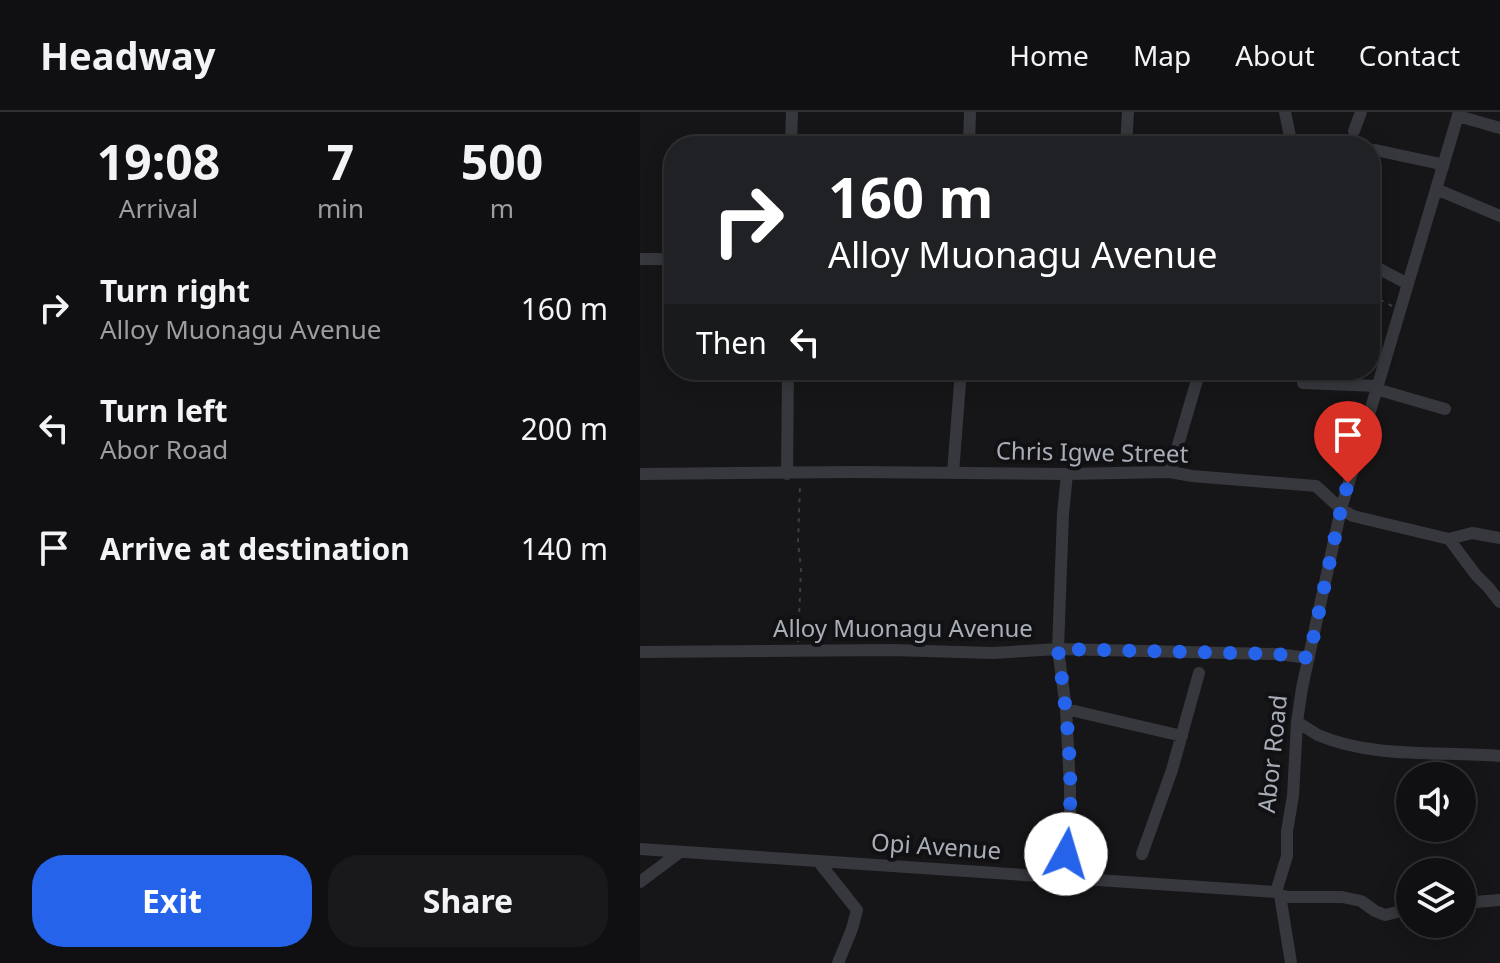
<!DOCTYPE html>
<html lang="en">
<head>
<meta charset="utf-8">
<style>
  :root { --surface:#101012; --page:#19191b; --text:#f1f3f6; --muted:#9c9d9f; --line:#303032; --accent:#2563eb }
  body { margin:0; font-family:"Noto Sans",sans-serif; background:var(--page); color:var(--text); height:100vh; display:flex; flex-direction:column; font-size:30px; white-space:nowrap }
  * { box-sizing:border-box; margin:0 }
  p { font-size:26px; color:var(--muted) }
  .icon { flex:none; width:44px; height:44px; fill:none; stroke:currentColor; stroke-width:2; stroke-linecap:round; stroke-linejoin:round }
  .map { position:relative; flex:1; overflow:hidden }
  .panel { display:flex; flex-direction:column; background:var(--surface); width:640px }
  .panel>* { flex:none }
  .hud { position:absolute; left:24px; top:24px; width:716px; height:244px; border-radius:32px; box-shadow:0 4px 20px #0003,0 0 0 2px var(--line); background:#202124; color:#fff; overflow:hidden }
  .controls { position:absolute; left:756px; top:650px; display:grid; gap:16px }
  .controls a { display:grid; place-items:center; width:80px; height:80px; border-radius:50%; background:var(--surface); box-shadow:0 4px 20px #0003,0 0 0 2px var(--line); font-size:40px }
  .pin { position:absolute; display:grid; place-items:center; width:68px; height:68px; color:#fff; margin:-82px -34px; border-radius:50% 50% 50% 0; rotate:-45deg; box-shadow:0 0 8px #0007 }
  .pin .icon { rotate:45deg }
  .me { position:absolute; width:88px; margin:-44px; rotate:6deg; stroke-linejoin:round; filter:drop-shadow(0 0 6px #0008) }
  .turn { display:flex; align-items:center; gap:28px; height:168px; padding:0 32px; font-size:36px }
  .turn .icon { width:104px; height:104px; stroke-width:2.5 }
  .turn b { display:block; font-size:56px; line-height:68px }
  .then { display:flex; align-items:center; height:76px; padding:0 32px; background:#0003; gap:16px; font-size:30px }
  .eta { display:flex; justify-content:space-evenly; align-items:center; height:136px; text-align:center }
  .eta b { font-size:48px; font-weight:700; line-height:56px }
  .button { display:flex; gap:16px; margin-top:auto; padding:16px 32px }
  .button a { flex:1; height:92px; border-radius:32px; background:var(--accent); color:#fff; font-size:32px; font-weight:700; line-height:92px; text-align:center }
  .button a+a { background:var(--page); color:var(--text) }
  ul { padding:0; list-style:none }
  li { display:flex; align-items:center; gap:24px; height:120px; padding:0 32px }
  li div { flex:1 }
  li b { display:block; font-size:30px }
  li em { font-style:normal }
  header { display:flex; align-items:center; gap:48px; box-sizing:border-box; height:112px; padding:0 40px; background:var(--surface); border-bottom:2px solid var(--line) }
  header strong { font-size:38px }
  nav { display:flex; gap:44px; margin-inline-start:auto; font-size:28px }
  main { display:flex; flex:1; min-height:0 }
  .map>svg:first-child { display:block }
  .lines { fill:none; stroke-linecap:round; stroke-linejoin:round }
  .path { stroke:#3d3f44; stroke-width:2; stroke-dasharray:4 6; stroke-linecap:butt }
  .minor { stroke:#37383d; stroke-width:12 }
  .route { stroke:#2563eb; stroke-width:14; stroke-dasharray:0 25.2 }
  .labels { text-anchor:middle; stroke-width:8; stroke-linejoin:round; paint-order:stroke }
  .street-label { font-size:24px; fill:#a8adb8; stroke:#111113 }
</style>
</head>
<body>
<header>
<strong>Headway</strong>
<nav><a>Home</a><a>Map</a><a>About</a><a>Contact</a></nav>
</header>
<main>
<section class="panel">
<div class="eta">
<div><b>19:08</b><p>Arrival</p></div>
<div><b>7</b><p>min</p></div>
<div><b>500</b><p>m</p></div>
</div>
<ul>
<li><svg class="icon" aria-label="right" viewBox="0 0 24 24"><path d="M7 20v-9h11M14 6l5 5-5 5"/></svg><div><b>Turn right</b><p>Alloy Muonagu Avenue</p></div><em>160 m</em></li>
<li><svg class="icon" aria-label="left" viewBox="0 0 24 24"><path d="M17 20v-9H6M10 6l-5 5 5 5"/></svg><div><b>Turn left</b><p>Abor Road</p></div><em>200 m</em></li>
<li><svg class="icon" aria-label="arrive" viewBox="0 0 24 24"><path d="M6 21V4h12l-3 4 3 4H6"/></svg><div><b>Arrive at destination</b></div><em>140 m</em></li>
</ul>
<div class="button"><a>Exit</a><a>Share</a></div>
</section>
<div class="map">
<svg width="860" height="851" viewBox="0 0 860 851">
  <rect width="100%" height="100%" fill="#161618"/>
  <g class="lines">
    <path class="path" d="M 730,186 L 739,187 L 752,194
      M 158,530 L 161,457 L 158,430 L 160,373"/>
    <path class="minor" d="M 645,0 L 652,34
      M 818,4 L 860,16
      M 714,19 L 721,0
      M 151,34 L 152,0
      M 329,34 L 330,0
      M 486,34 L 488,0
      M 735,38 L 796,51 L 803,55
      M 796,77 L 860,104
      M 0,147 L 34,147
      M 730,152 L 768,172
      M 663,271 L 737,274
      M 736,277 L 805,297
      M 530,360 L 560,258
      M 313,361 L 321,258
      M 0,362 L 216,360 L 427,362 L 530,360 L 552,364 L 676,374 L 701,397 L 713,404 L 809,427 L 836,463 L 848,475 L 860,490
      M 147,362 L 148,258
      M 809,427 L 832,421 L 860,426
      M 0,540 L 252,538 L 353,541 L 418,537 L 637,542 L 669,546
      M 426,597 L 542,624
      M 657,610 C 664,614 671,619 678,623 C 734,647 801,639 860,644
      M 0,737 L 636,780 L 640,783 L 649,785 L 702,785 L 721,789 L 735,799 L 745,803 L 770,797
      M 502,742 L 532,658 L 559,561
      M 178,749 L 217,798 L 212,817 L 198,851
      M 423,766 L 430,711 L 430,676 L 426,597 L 418,537 L 423,402 L 427,362
      M 0,770 L 40,740
      M 636,780 L 647,744 L 647,719 L 653,684 L 657,610 L 662,576 L 701,397 L 819,0
      M 640,783 L 651,851
      M 822,791 L 860,788"/>
  </g>
  <g class="lines">
    <path class="route" d="M 426,742 C 436,674 427,604 418,537 L 637,542 L 669,546 L 701,397 L 708,371"/>
  </g>
  <g class="labels">
    <g class="street-label">
      <text transform="translate(452 341) rotate(1)" y="8">Chris Igwe Street</text>
      <text x="263" y="525">Alloy Muonagu Avenue</text>
      <text transform="translate(633 642) rotate(-84)" y="8">Abor Road</text>
      <text transform="translate(296 735) rotate(4)" y="8">Opi Avenue</text>
    </g>
  </g>
</svg>
<div class="controls">
<a><svg class="icon" aria-label="sound" viewBox="0 0 24 24"><path d="M4 9h4l5-4v14l-5-4H4zM17 9q2 3 0 6"/></svg></a>
<a><svg class="icon" aria-label="layers" viewBox="0 0 24 24"><path d="M12 4l9 5-9 5-9-5zM3 14l9 5 9-5"/></svg></a>
</div>
<div class="pin" style="left:708px;top:371px;background:#d93025"><svg class="icon" aria-label="arrive" viewBox="0 0 24 24"><path d="M6 21V4h12l-3 4 3 4H6"/></svg></div>
<svg class="me" style="left:426px;top:742px" viewBox="-20 -20 40 40"><circle r="19" fill="#fff"/><path d="M0-13L10 11 0 6-10 11z" fill="#2563eb"/></svg>
<div class="hud">
<div class="turn"><svg class="icon" aria-label="right" viewBox="0 0 24 24"><path d="M7 20v-9h11M14 6l5 5-5 5"/></svg><div><b>160 m</b>Alloy Muonagu Avenue</div></div>
<div class="then">Then<svg class="icon" aria-label="left" viewBox="0 0 24 24"><path d="M17 20v-9H6M10 6l-5 5 5 5"/></svg></div>
</div>
</div>
</main>
</body>
</html>
